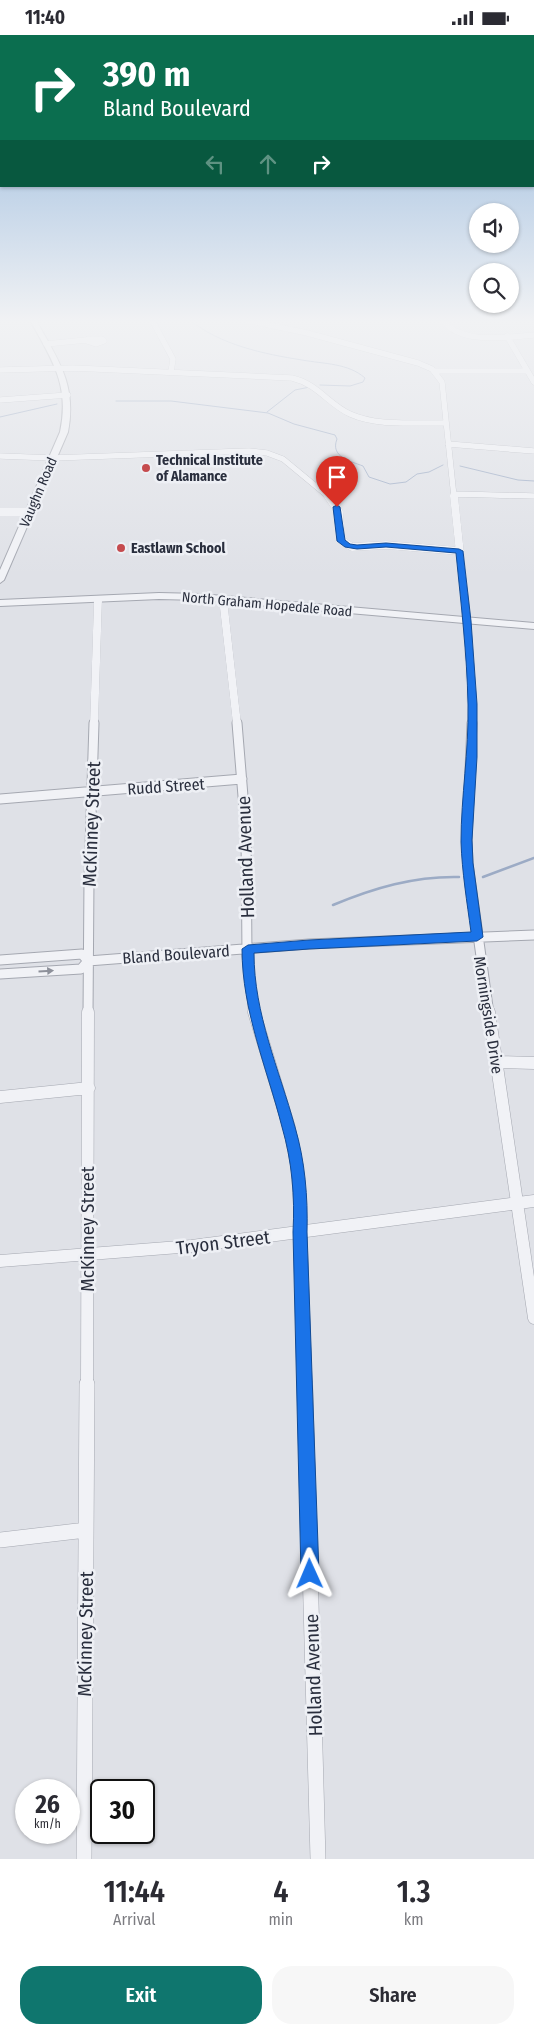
<!DOCTYPE html>
<html lang="en">
<head>
<meta charset="utf-8">
<style>
  :root { --surface:#fff; --page:#f7f7f7; --text:#2b2b33; --muted:#7c7c81; --accent:#0f766e }
  body { margin:0; font-family:"Fira Sans Condensed",sans-serif; background:var(--page); color:var(--text); height:100vh; display:flex; flex-direction:column; font-size:19px; white-space:nowrap }
  * { box-sizing:border-box; margin:0 }
  p { font-size:16px; color:var(--muted) }
  .icon { flex:none; width:28px; height:28px; fill:none; stroke:currentColor; stroke-width:2; stroke-linecap:round; stroke-linejoin:round }
  .map { position:relative; height:1824px; overflow:hidden }
  .side { display:flex; flex-direction:column; background:var(--surface); flex:1 }
  .side>* { flex:none }
  .banner { position:absolute; left:0px; top:0px; width:535px; height:152px; box-shadow:0 1px 4px #0004; background:#0b6e4f; color:#fff; overflow:hidden }
  .fabs { position:absolute; left:469px; top:168px; display:grid; gap:10px }
  .fabs a { display:grid; place-items:center; width:50px; height:50px; border-radius:50%; background:var(--surface); box-shadow:0 1px 4px #0004; font-size:25px }
  .speed { position:absolute; left:15px; top:1744px; display:flex; gap:10px; font-size:25px; font-weight:700; text-align:center }
  .speed>* { display:grid; place-content:center; width:65px; height:65px; border-radius:50%; background:var(--surface); box-shadow:0 1px 4px #0004; line-height:1 }
  .speed small { font-size:12px; font-weight:400 }
  .speed .limit { border:2px solid #111; border-radius:8px; background:#fff; color:#111 }
  .pin { position:absolute; display:grid; place-items:center; width:42px; height:42px; color:#fff; margin:-51px -21px; border-radius:50% 50% 50% 0; rotate:-45deg; box-shadow:0 0 5px #0007 }
  .pin .icon { rotate:45deg }
  .me { position:absolute; width:55px; margin:-28px; rotate:359deg; stroke-linejoin:round; filter:drop-shadow(0 0 4px #0008) }
  .turn { display:flex; align-items:center; gap:18px; height:105px; padding:0 20px; font-size:22px }
  .turn .icon { width:65px; height:65px; stroke-width:2.5 }
  .turn b { display:block; font-size:35px; line-height:42px }
  .lanes { display:flex; align-items:center; height:48px; padding:0 20px; background:#0003; justify-content:center; gap:25px; direction:ltr }
  .lanes .off { opacity:.35 }
  .eta { display:flex; justify-content:space-evenly; align-items:center; height:85px; text-align:center }
  .eta b { font-size:30px; font-weight:600; line-height:35px }
  .cta { display:flex; gap:10px; margin-top:auto; padding:10px 20px }
  .cta a { flex:1; height:58px; border-radius:20px; background:var(--accent); color:#fff; font-size:20px; font-weight:600; line-height:58px; text-align:center }
  .cta a+a { background:var(--page); color:var(--text) }
  .status { display:flex; justify-content:space-between; align-items:center; height:35px; padding:0 25px; background:var(--surface); direction:ltr }
  .status svg { height:14px; fill:currentColor }
  .map>svg:first-child { display:block }
  .lines { fill:none; stroke-linecap:round; stroke-linejoin:round }
  .stream-far1 { stroke:#9cabc5; stroke-width:1 }
  .stream { stroke:#9cabc5; stroke-width:2.5 }
  .minor-far4-casing { stroke:#a5a8b1; stroke-width:6 }
  .minor-far3-casing { stroke:#a5a8b1; stroke-width:8 }
  .minor-far2-casing { stroke:#a5a8b1; stroke-width:11 }
  .minor-far1-casing { stroke:#a5a8b1; stroke-width:13 }
  .minor-casing { stroke:#a5a8b1; stroke-width:16 }
  .tertiary-casing { stroke:#a5a8b1; stroke-width:2 }
  .minor-far4 { stroke:#f1f2f6; stroke-width:5.5 }
  .minor-far3 { stroke:#f1f2f6; stroke-width:8 }
  .minor-far2 { stroke:#f1f2f6; stroke-width:9 }
  .minor-far1 { stroke:#f1f2f6; stroke-width:12 }
  .minor { stroke:#f1f2f6; stroke-width:15 }
  .tertiary { fill:#f1f2f6; fill-rule:evenodd }
  .oneway { fill:#8d909a }
  .route { fill:#1a73e8; stroke:#114b97 }
  .poi-dot { fill:#c54b4e; stroke:#eef0f5; stroke-width:2 }
  .labels { text-anchor:middle; stroke-width:5; stroke-linejoin:round; paint-order:stroke }
  .far-poi-label { font-size:14px; font-weight:bold; fill:#292e3d; stroke:#eef0f5; text-anchor:start }
  .far-street-label { font-size:14px; fill:#292e3d; stroke:#eef0f5 }
  .street-label { font-size:16px; fill:#292e3d; stroke:#eef0f5 }
  .near-street-label { font-size:19px; fill:#292e3d; stroke:#eef0f5 }
</style>
</head>
<body>
<div class="status"><b>11:40</b><svg viewBox="0 0 49 12"><path d="M0 12V9h3v3zM5 12V6h3v6zM10 12V3h3v9zM15 12V0h3v12zM26 1h20v11H26zM47 4h2v5h-2z"/></svg></div>
<div class="map">
<svg width="534" height="1824" viewBox="0 0 534 1824">
  <rect width="100%" height="100%" fill="#dfe1e7"/>
  <g class="lines">
    <path class="stream-far1" d="M 190,285 C 220,310 264,319 302,325 C 324,329 348,328 365,343 L 363,347 L 350,351 L 320,350
      M 116,366 L 171,366 L 268,378 L 294,389 L 335,400 L 337,404 C 330,422 350,426 363,431 L 369,442 L 390,449 L 406,447 L 417,439 L 429,437 L 443,430
      M 267,377 L 295,355 L 310,352
      M 0,382 L 57,369
      M 460,431 L 518,445 L 534,446"/>
    <path class="stream" d="M 483,842 L 534,823
      M 333,870 C 374,853 414,841 459,842"/>
    <g class="minor-far4-casing">
      <path id="minor-far4" d="M 152,285 L 173,324 L 171,337
        M 246,285 L 307,298 L 418,328 L 432,334 L 442,347 L 454,462
        M 442,285 C 461,310 506,302 534,300
        M 507,301 L 534,347
        M 88,304 L 102,304 L 104,306 L 96,309 L 87,306 Z
        M 46,309 L 86,305
        M 0,335 L 73,333 L 292,343 C 318,349 328,369 350,379 C 379,392 415,387 446,388
        M 434,336 L 527,336
        M 0,365 L 68,360
        M 448,409 L 534,416
        M 0,421 L 53,423 L 249,416 L 267,418 L 283,424 L 329,462
        M 454,459 L 534,461"/>
    </g>
    <g class="minor-far3-casing">
      <path id="minor-far3" d="M 328,461 L 339,477 L 341,505 L 352,512 L 386,510 L 459,516
        M 454,461 L 467,585 L 472,689
        M 0,477 L 30,477
        M 223,564 L 237,689
        M 94,689 L 98,565"/>
    </g>
    <g class="minor-far2-casing">
      <path id="minor-far2" d="M 237,688 L 246,798 L 247,921 L 254,979
        M 472,688 L 467,805 L 468,828 L 489,979
        M 0,764 L 242,744
        M 0,925 L 82,919 L 88,926
        M 0,939 L 81,934 L 88,926 L 309,909 L 534,900
        M 88,979 L 89,844 L 94,688"/>
    </g>
    <g class="minor-far1-casing">
      <path id="minor-far1" d="M 254,977 L 289,1092 L 297,1131 L 300,1171 L 306,1350
        M 489,977 L 534,1283
        M 497,1027 L 534,1028
        M 0,1062 L 89,1053
        M 0,1226 L 192,1211 L 534,1166
        M 87,1350 L 88,977"/>
    </g>
    <g class="minor-casing">
      <path id="minor" d="M 305,1349 L 318,1824
        M 0,1505 L 86,1495
        M 84,1824 L 87,1349"/>
    </g>
    <g class="tertiary-casing">
      <path id="tertiary" d="M 30,285 L 36,285 C 58,325 77,349 68,397 L 4,545 L 0,548 L 0,535 L 60,397 C 70,350 52,325 30,285 Z
        M 159,558 L 200,559 L 534,588 L 534,594 L 200,565 L 159,564 L 0,571 L 0,565 Z"/>
    </g>
    <use href="#minor-far4" class="minor-far4"/>
    <use href="#minor-far3" class="minor-far3"/>
    <use href="#minor-far2" class="minor-far2"/>
    <use href="#minor-far1" class="minor-far1"/>
    <use href="#minor" class="minor"/>
    <use href="#tertiary" class="tertiary"/>
  </g>
  <defs><path id="oneway-solid" d="M-6-.8H1V-3.2L6.5 0L1 3.2V.8H-6Z" transform="scale(1.25)"/></defs>
  <use class="oneway" href="#oneway-solid" transform="translate(46 936) rotate(-4)"/>
  <linearGradient id="sky" x2="0" y2="1"><stop stop-color="#89b0da"/><stop offset="0.53" stop-color="#f1f2f4"/><stop offset="1" stop-color="#f1f2f4" stop-opacity="0"/></linearGradient>
  <rect width="534" height="540" fill="url(#sky)"/>
  <path class="route" d="M 337,470 L 340,472 L 345,505 L 350,509 L 357,510 L 386,508 L 459,514 L 463,516 L 471,586 L 477,669 L 477,722 L 472,805 L 473,828 L 483,902 L 477,906 L 309,914 L 254,918 C 254,979 279,1034 295,1092 C 305,1126 308,1162 307,1197 L 319,1539 L 316,1545 L 310,1548 L 304,1545 L 301,1539 L 293,1197 C 295,1162 292,1126 282,1092 C 267,1033 242,976 242,914 L 248,910 L 309,905 L 471,897 C 467,867 462,837 461,807 C 461,761 469,716 468,670 C 467,619 461,569 456,518 L 386,512 L 357,514 L 345,512 L 337,506 L 333,472 Z"/>
  <g class="poi-dot">
    <circle cx="146" cy="433" r="5"/>
    <circle cx="121" cy="513" r="5"/>
  </g>
  <g class="labels">
    <g class="far-poi-label">
      <text x="156" y="430">Technical Institute<tspan x="156" dy="16">of Alamance</tspan></text>
      <text x="131" y="518">Eastlawn School</text>
    </g>
    <g class="far-street-label">
      <text transform="translate(38 457) rotate(-67)" y="5">Vaughn Road</text>
      <text transform="translate(267 569) rotate(5)" y="5">North Graham Hopedale Road</text>
    </g>
    <g class="street-label">
      <text transform="translate(166 751) rotate(-4)" y="6">Rudd Street</text>
      <text transform="translate(176 919) rotate(-4)" y="6">Bland Boulevard</text>
      <text transform="translate(489 980) rotate(81)" y="6">Morningside Drive</text>
    </g>
    <g class="near-street-label">
      <text transform="translate(91 789) rotate(-88)" y="7">McKinney Street</text>
      <text transform="translate(245 822) rotate(-92)" y="7">Holland Avenue</text>
      <text transform="translate(87 1194) rotate(-90)" y="7">McKinney Street</text>
      <text transform="translate(223 1207) rotate(-7)" y="7">Tryon Street</text>
      <text transform="translate(85 1599) rotate(-89)" y="7">McKinney Street</text>
      <text transform="translate(313 1640) rotate(-92)" y="7">Holland Avenue</text>
    </g>
  </g>
</svg>
<div class="fabs">
<a><svg class="icon" aria-label="sound" viewBox="0 0 24 24"><path d="M4 9h4l5-4v14l-5-4H4zM17 9q2 3 0 6"/></svg></a>
<a><svg class="icon" aria-label="search" viewBox="0 0 24 24"><circle cx="10" cy="10" r="6"/><path d="M15 15l6 6"/></svg></a>
</div>
<div class="speed"><div>26<small>km/h</small></div><div class="limit">30</div></div>
<div class="pin" style="left:337px;top:472px;background:#d93025"><svg class="icon" aria-label="arrive" viewBox="0 0 24 24"><path d="M6 21V4h12l-3 4 3 4H6"/></svg></div>
<svg class="me" style="left:310px;top:1539px" viewBox="-20 -20 40 40"><path d="M0-17L14 15 0 8-14 15z" fill="#1a73e8" stroke="#fff" stroke-width="4"/></svg>
<div class="banner">
<div class="turn"><svg class="icon" aria-label="right" viewBox="0 0 24 24"><path d="M7 20v-9h11M14 6l5 5-5 5"/></svg><div><b>390 m</b>Bland Boulevard</div></div>
<div class="lanes"><svg class="icon off" aria-label="left" viewBox="0 0 24 24"><path d="M17 20v-9H6M10 6l-5 5 5 5"/></svg><svg class="icon off" aria-label="ahead" viewBox="0 0 24 24"><path d="M12 20V5M6 11l6-6 6 6"/></svg><svg class="icon" aria-label="right" viewBox="0 0 24 24"><path d="M7 20v-9h11M14 6l5 5-5 5"/></svg></div>
</div>
</div>
<section class="side">
<div class="eta">
<div><b>11:44</b><p>Arrival</p></div>
<div><b>4</b><p>min</p></div>
<div><b>1.3</b><p>km</p></div>
</div>
<div class="cta"><a>Exit</a><a>Share</a></div>
</section>
</body>
</html>
